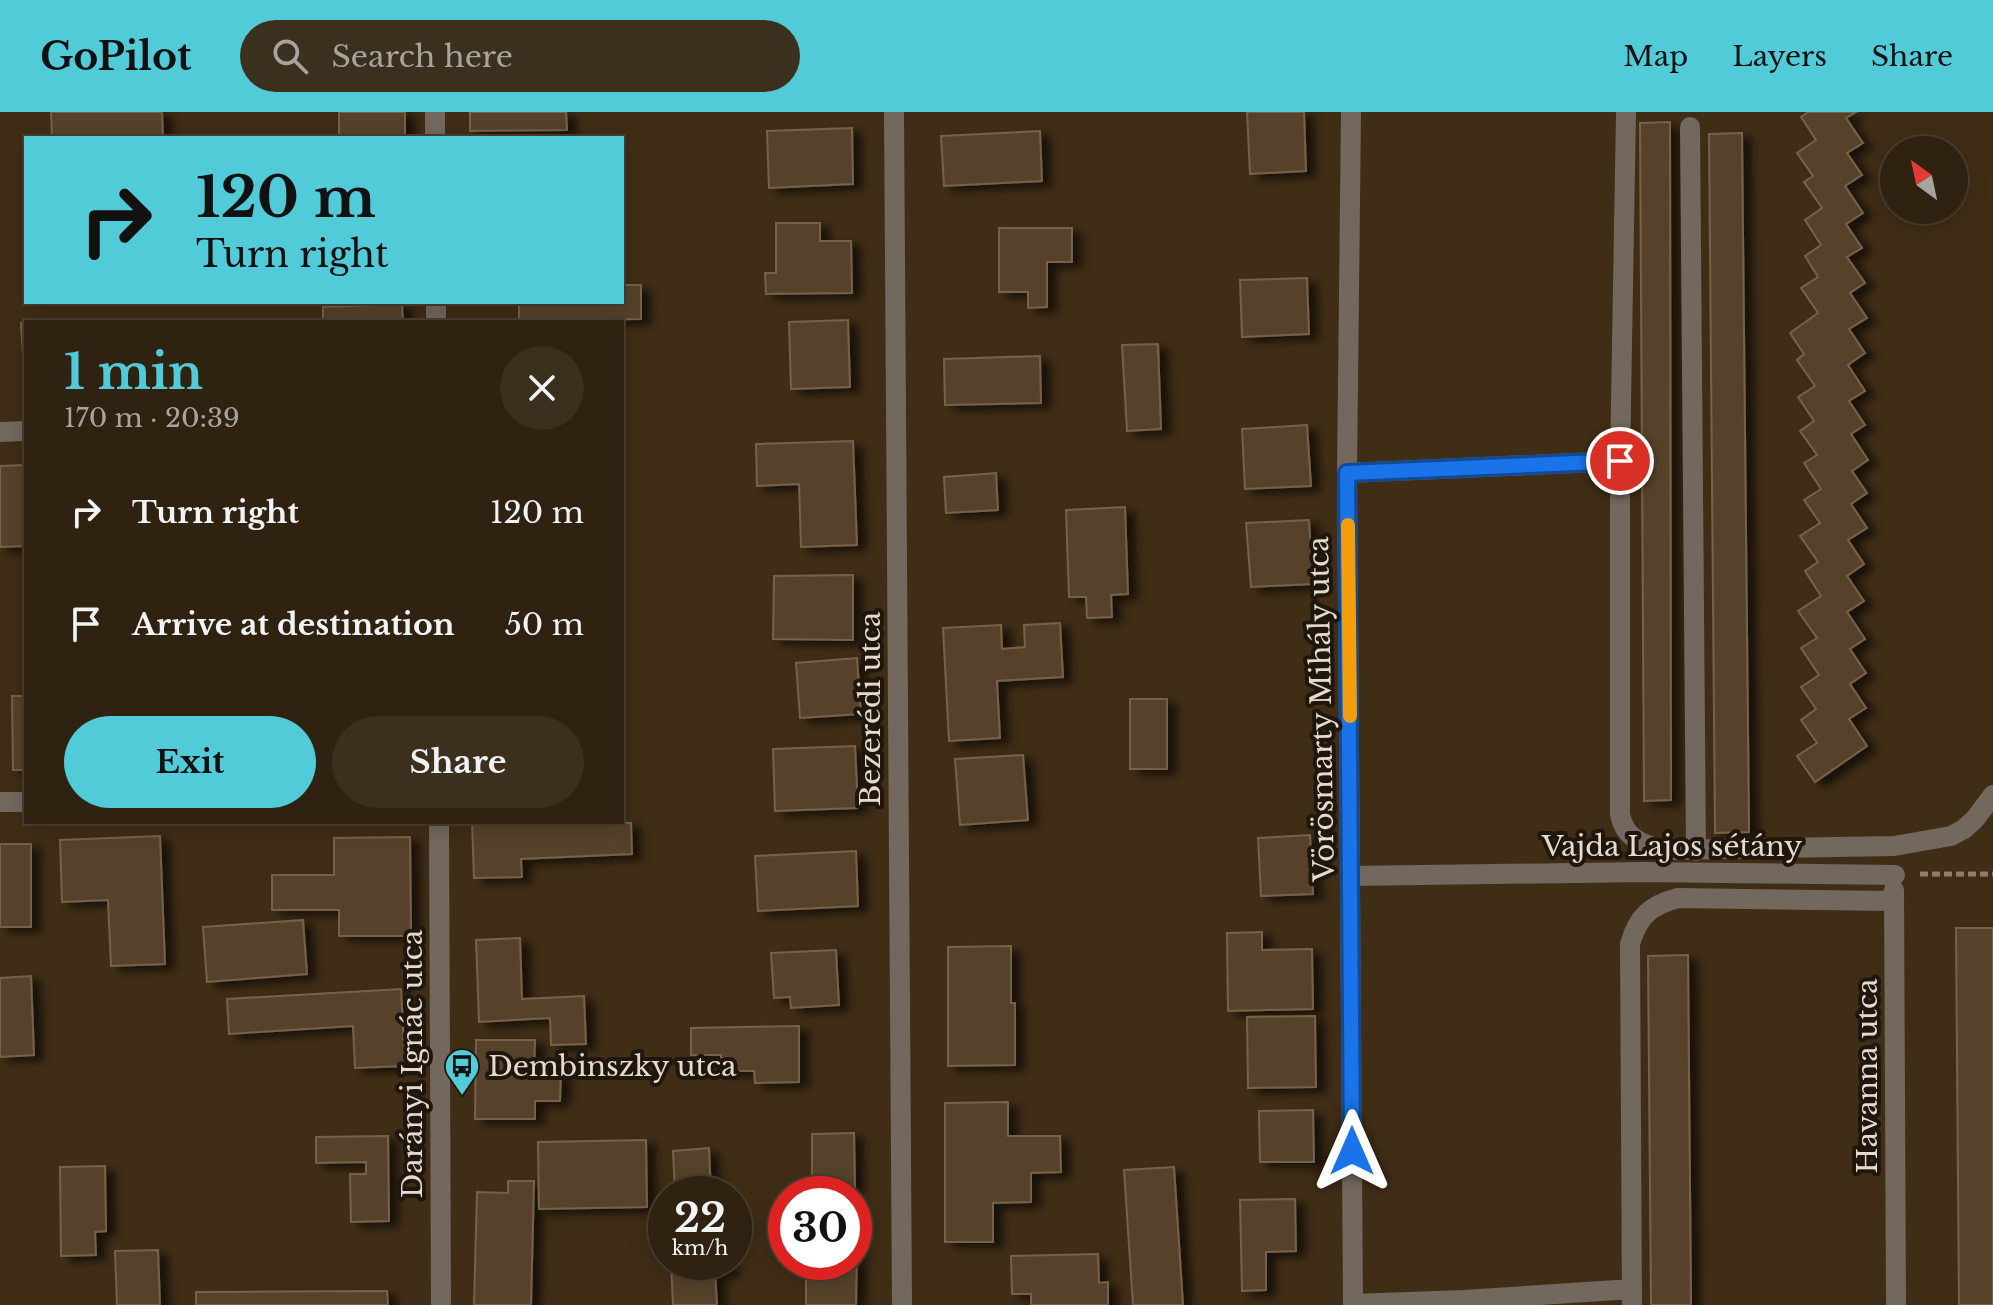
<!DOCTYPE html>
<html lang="en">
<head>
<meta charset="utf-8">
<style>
  :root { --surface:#2f2210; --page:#3b2f1e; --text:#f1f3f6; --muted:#a7a49f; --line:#4a3f30; --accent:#52cbd9 }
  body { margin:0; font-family:"Libre Baskerville",serif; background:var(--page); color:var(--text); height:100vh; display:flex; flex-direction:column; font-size:30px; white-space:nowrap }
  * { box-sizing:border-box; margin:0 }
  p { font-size:26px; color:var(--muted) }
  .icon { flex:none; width:44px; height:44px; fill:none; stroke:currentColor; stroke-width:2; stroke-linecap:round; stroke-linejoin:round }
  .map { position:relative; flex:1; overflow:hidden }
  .details { position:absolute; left:24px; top:208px; width:600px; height:504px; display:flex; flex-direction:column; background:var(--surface); border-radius:0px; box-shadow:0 4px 20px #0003,0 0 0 2px var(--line) }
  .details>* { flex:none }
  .banner { position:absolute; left:24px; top:24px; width:600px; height:168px; border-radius:0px; box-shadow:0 4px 20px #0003,0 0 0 2px var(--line); background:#52cbd9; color:#111; overflow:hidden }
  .needle { width:52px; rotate:327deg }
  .tools { position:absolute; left:1880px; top:24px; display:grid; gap:16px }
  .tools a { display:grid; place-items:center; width:88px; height:88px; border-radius:50%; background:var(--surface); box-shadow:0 4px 20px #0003,0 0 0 2px var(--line); font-size:40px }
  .speed { position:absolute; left:648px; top:1064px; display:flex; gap:16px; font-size:40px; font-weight:700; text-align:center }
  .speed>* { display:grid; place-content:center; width:104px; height:104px; border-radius:50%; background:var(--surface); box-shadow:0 4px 20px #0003,0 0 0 2px var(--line); line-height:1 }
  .speed small { font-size:20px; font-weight:400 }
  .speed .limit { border:12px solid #d22; background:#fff; color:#111 }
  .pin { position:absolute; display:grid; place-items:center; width:68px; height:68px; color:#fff; margin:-34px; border:4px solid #fff; border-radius:50%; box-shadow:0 2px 8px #0007 }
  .me { position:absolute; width:88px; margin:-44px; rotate:0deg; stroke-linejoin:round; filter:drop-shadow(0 0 6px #0008) }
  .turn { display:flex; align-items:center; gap:28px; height:168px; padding:0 40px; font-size:36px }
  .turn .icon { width:104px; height:104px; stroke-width:2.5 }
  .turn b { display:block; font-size:56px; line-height:68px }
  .round { display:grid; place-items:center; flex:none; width:84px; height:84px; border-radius:42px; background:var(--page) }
  .summary { display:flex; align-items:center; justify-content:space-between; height:136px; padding:0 40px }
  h1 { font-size:48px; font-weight:700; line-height:60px; color:var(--accent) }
  .action { display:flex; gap:16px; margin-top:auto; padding:16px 40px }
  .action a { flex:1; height:92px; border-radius:48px; background:var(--accent); color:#111; font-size:32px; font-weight:700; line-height:92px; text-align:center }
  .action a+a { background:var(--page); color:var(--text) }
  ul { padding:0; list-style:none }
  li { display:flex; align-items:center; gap:24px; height:112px; padding:0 40px }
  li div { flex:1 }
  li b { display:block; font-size:30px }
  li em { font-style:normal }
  header { display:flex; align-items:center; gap:48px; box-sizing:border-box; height:112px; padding:0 40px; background:var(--accent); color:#111 }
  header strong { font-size:38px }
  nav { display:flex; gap:44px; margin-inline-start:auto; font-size:28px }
  .search { width:560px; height:72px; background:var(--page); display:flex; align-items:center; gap:20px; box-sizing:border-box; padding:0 28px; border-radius:44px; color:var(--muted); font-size:30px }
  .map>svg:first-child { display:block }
  .building { fill:#57432c; stroke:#77624a; stroke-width:2; filter:url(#shadow) }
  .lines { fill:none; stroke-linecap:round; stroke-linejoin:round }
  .path { stroke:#8d7d6b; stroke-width:5; stroke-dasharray:8 4; stroke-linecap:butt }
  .minor { stroke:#72685e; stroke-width:20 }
  .route-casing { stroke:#114b97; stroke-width:20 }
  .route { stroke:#1a73e8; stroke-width:14 }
  .slow { stroke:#f59e0b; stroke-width:14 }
  .labels { text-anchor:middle; stroke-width:8; stroke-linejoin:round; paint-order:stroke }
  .street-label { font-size:28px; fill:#e6dacd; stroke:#1f170d }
  .poi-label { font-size:28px; fill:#e6dacd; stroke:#1f170d; text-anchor:start }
</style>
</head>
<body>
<header>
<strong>GoPilot</strong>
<div class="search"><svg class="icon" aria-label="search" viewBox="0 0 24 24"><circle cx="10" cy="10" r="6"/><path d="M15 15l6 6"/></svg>Search here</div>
<nav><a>Map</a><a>Layers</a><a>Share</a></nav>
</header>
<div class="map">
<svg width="1993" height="1193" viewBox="0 0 1993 1193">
  <defs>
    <filter id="shadow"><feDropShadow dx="9" dy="5" stdDeviation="4" flood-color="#0009"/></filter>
  </defs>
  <rect width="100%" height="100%" fill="#3f2d16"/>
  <path class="building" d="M 51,0 L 162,0 L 163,26 L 52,26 Z
    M 339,0 L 405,0 L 405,26 L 339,26 Z
    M 470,0 L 566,0 L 567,18 L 470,19 Z
    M 1247,0 L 1304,0 L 1306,59 L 1250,62 Z
    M 1808,0 L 1856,0 L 1846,6 L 1863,31 L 1847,41 L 1862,63 L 1845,74 L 1863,101 L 1846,112 L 1862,136 L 1847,145 L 1865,171 L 1850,181 L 1867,206 L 1849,217 L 1865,241 L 1848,253 L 1865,279 L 1849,289 L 1865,313 L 1851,322 L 1868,348 L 1852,359 L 1867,381 L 1851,392 L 1867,416 L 1848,428 L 1864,452 L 1847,464 L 1864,489 L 1847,500 L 1865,527 L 1850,537 L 1866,561 L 1850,572 L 1866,596 L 1849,607 L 1867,634 L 1815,670 L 1797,644 L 1817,631 L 1801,608 L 1816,597 L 1801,575 L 1819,563 L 1801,536 L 1817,526 L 1798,499 L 1821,484 L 1805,459 L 1818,450 L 1800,424 L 1820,411 L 1804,388 L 1821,377 L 1804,351 L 1817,343 L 1800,319 L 1814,309 L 1798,285 L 1815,274 L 1797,248 L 1804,242 L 1790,221 L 1818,201 L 1801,176 L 1818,165 L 1805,144 L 1821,133 L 1805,108 L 1822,96 L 1804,70 L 1813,64 L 1797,41 L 1816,28 L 1801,5 Z
    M 1670,10 L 1671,688 L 1644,689 L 1640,11 Z
    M 852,16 L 853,72 L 769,76 L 767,19 Z
    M 1040,19 L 1042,69 L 944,74 L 941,24 Z
    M 1742,21 L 1749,720 L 1715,721 L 1709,22 Z
    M 776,111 L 820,111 L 820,129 L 851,129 L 852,181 L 766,182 L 765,161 L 776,161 Z
    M 999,116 L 1072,116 L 1072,150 L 1047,150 L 1047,195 L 1028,196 L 1028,180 L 999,180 Z
    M 1307,166 L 1309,222 L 1242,225 L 1240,168 Z
    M 622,173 L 641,173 L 641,207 L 519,208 L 519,190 L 622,190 Z
    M 402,192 L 403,210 L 323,210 L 323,195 Z
    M 848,208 L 850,275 L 791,277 L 789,210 Z
    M 21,211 L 26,211 L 26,274 L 25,274 Z
    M 1158,232 L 1161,317 L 1127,319 L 1122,233 Z
    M 1040,244 L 1041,291 L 945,293 L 944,247 Z
    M 1307,313 L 1311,374 L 1245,377 L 1242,317 Z
    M 853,329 L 857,433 L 801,435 L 799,372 L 757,374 L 756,332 Z
    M 26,353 L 26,434 L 0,435 L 0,354 Z
    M 996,361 L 998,398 L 946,401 L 944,365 Z
    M 1125,395 L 1128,482 L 1111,483 L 1112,505 L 1087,506 L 1086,485 L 1069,485 L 1066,398 Z
    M 1309,408 L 1313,472 L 1251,475 L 1246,411 Z
    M 853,463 L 853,528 L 773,527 L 774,464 Z
    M 1060,511 L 1063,565 L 997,569 L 1000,626 L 949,629 L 943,516 L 1001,513 L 1002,537 L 1025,535 L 1024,513 Z
    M 857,546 L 861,602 L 800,606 L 796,551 Z
    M 12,584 L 26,584 L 26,658 L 13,658 Z
    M 1130,587 L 1167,587 L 1167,657 L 1130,657 Z
    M 855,634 L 858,696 L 775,699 L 773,637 Z
    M 1023,643 L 1028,708 L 960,713 L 955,647 Z
    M 472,710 L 631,711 L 632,742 L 521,747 L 522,765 L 474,766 Z
    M 1310,723 L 1313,782 L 1261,784 L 1258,726 Z
    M 160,724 L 165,852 L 111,854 L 108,788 L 62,790 L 60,728 Z
    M 410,725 L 411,824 L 339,824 L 339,798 L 272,798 L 272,763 L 334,763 L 334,726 Z
    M 0,732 L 31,732 L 31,815 L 0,815 Z
    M 856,739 L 858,794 L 758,799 L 755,744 Z
    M 303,808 L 307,862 L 207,870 L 203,815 Z
    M 1956,816 L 1993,816 L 1993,1193 L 1959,1193 Z
    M 1262,820 L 1262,838 L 1312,837 L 1313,897 L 1228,899 L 1227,821 Z
    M 520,826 L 522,887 L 584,884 L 586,932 L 551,933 L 550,906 L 479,910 L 476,828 Z
    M 1011,834 L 1011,891 L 1015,891 L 1015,953 L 948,954 L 948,835 Z
    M 836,838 L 839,893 L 791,896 L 790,885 L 774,886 L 771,841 Z
    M 1688,843 L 1691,1193 L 1651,1193 L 1648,844 Z
    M 31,864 L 34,943 L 0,945 L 0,866 Z
    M 401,877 L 405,954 L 355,956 L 353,914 L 229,922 L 227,887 Z
    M 1315,904 L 1316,975 L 1248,976 L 1247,905 Z
    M 799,914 L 799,970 L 755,971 L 754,959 L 721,959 L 721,943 L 691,943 L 691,916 Z
    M 476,928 L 535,928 L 534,958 L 561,959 L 560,989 L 535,989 L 535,1007 L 475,1007 Z
    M 1008,990 L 1008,1024 L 1060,1024 L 1061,1060 L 1031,1061 L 1031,1090 L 993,1091 L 993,1130 L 945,1130 L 945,991 Z
    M 1313,998 L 1314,1050 L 1260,1050 L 1259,999 Z
    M 854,1021 L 855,1075 L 812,1076 L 812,1022 Z
    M 388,1024 L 389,1109 L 351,1110 L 350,1062 L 366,1062 L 366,1050 L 316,1051 L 316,1025 Z
    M 646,1028 L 647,1095 L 539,1097 L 538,1030 Z
    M 709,1036 L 711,1082 L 675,1082 L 673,1039 Z
    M 105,1054 L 106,1119 L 95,1120 L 96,1143 L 61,1144 L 60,1055 Z
    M 1174,1055 L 1183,1193 L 1133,1193 L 1124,1058 Z
    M 508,1069 L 534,1069 L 531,1193 L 474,1193 L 477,1080 L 508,1081 Z
    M 1295,1087 L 1296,1139 L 1266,1140 L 1266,1178 L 1242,1179 L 1240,1088 Z
    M 854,1137 L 857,1137 L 856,1193 L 806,1193 L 806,1150 L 854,1150 Z
    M 158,1138 L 160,1193 L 117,1193 L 115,1139 Z
    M 1098,1142 L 1099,1171 L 1108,1170 L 1108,1193 L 1031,1193 L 1031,1182 L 1012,1182 L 1011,1144 Z
    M 671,1150 L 729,1150 L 729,1159 L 715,1160 L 717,1193 L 673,1193 Z
    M 387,1179 L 388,1193 L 196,1193 L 196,1180 Z"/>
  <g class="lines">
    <path class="path" d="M 1920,762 L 1993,762"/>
    <path class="minor" d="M 435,0 L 435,26
      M 894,0 L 902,1193
      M 1351,0 L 1347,361 L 1353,1193
      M 1626,0 L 1620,349 L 1620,702 C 1624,727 1645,734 1667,738 L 1894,734 L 1951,724 L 1964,717 L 1975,707 L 1993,683
      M 1690,15 L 1696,739
      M 436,190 L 436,210
      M 0,320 L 26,319
      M 1347,361 L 1620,349
      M 0,690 L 26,690
      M 439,710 L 441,1193
      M 1351,764 L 1644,760 L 1895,763
      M 1894,778 L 1896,1193
      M 1353,1192 L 1464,1188 L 1632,1177
      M 1632,1193 L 1630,832 C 1638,804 1651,793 1678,786 L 1894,789"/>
  </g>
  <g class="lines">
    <g class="route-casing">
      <path id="route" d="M 1352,1039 L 1347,361 L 1620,349"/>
    </g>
    <use href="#route" class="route"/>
    <path class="slow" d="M 1348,413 L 1350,604"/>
  </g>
  <defs>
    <g id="bus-pin" transform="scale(1.8)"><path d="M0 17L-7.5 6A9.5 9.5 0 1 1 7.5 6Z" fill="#52cbd9" stroke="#1f170d"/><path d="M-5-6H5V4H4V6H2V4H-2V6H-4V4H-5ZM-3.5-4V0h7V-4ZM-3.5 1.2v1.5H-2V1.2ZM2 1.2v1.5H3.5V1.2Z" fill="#111"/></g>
  </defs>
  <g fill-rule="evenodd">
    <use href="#bus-pin" x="462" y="954"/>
  </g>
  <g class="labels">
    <g class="street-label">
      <text transform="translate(870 597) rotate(-90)" y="10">Bezerédi utca</text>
      <text transform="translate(1321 597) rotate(-91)" y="10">Vörösmarty Mihály utca</text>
      <text x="1672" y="744">Vajda Lajos sétány</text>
      <text transform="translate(412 952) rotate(-90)" y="10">Darányi Ignác utca</text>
      <text transform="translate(1867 964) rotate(-90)" y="10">Havanna utca</text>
    </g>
    <g class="poi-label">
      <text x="488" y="964">Dembinszky utca</text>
    </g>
  </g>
</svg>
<div class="tools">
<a><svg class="needle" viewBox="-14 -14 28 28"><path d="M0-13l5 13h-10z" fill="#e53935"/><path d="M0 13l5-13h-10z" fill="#a7a49f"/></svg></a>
</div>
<div class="speed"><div>22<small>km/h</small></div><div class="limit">30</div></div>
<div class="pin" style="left:1620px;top:349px;background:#d93025"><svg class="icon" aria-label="arrive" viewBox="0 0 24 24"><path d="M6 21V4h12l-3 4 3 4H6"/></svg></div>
<svg class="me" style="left:1352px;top:1039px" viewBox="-20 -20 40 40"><path d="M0-17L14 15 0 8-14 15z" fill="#1a73e8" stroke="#fff" stroke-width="4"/></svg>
<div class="banner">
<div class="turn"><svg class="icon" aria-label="right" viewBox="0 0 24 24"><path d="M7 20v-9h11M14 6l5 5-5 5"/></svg><div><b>120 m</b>Turn right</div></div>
</div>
<section class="details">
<div class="summary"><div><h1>1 min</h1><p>170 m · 20:39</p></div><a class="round"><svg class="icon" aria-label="close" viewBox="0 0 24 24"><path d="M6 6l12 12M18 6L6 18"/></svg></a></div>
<ul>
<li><svg class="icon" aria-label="right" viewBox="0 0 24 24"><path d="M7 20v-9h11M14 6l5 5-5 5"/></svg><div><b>Turn right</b></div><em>120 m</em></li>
<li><svg class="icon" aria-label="arrive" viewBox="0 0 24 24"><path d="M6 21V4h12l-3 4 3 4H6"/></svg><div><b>Arrive at destination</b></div><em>50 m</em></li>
</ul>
<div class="action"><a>Exit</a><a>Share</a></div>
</section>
</div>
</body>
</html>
